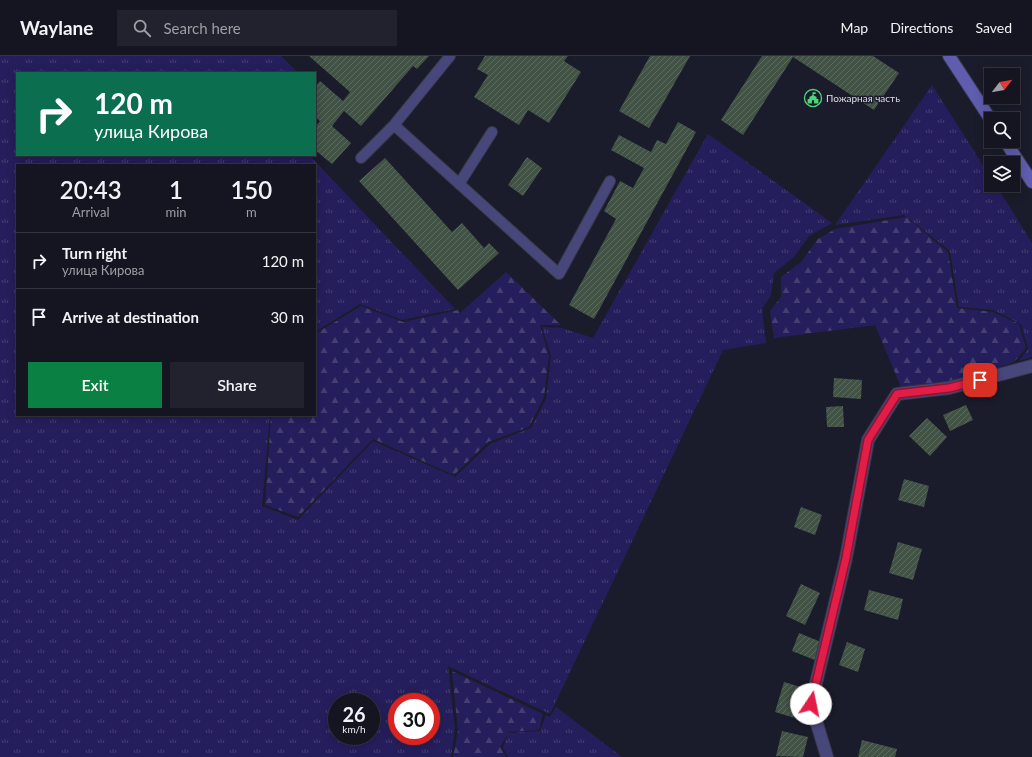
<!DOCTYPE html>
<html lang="en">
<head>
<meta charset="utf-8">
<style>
  :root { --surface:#141520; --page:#21222d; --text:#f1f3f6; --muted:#9d9fa5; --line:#33343e; --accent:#0b8043 }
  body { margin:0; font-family:Lato,sans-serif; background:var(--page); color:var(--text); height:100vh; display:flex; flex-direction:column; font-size:15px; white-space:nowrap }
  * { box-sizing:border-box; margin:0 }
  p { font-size:13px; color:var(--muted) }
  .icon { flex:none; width:22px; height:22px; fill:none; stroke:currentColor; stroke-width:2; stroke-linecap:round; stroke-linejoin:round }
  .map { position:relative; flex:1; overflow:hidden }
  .drawer { position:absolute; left:16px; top:108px; width:300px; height:252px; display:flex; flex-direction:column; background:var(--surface); border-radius:0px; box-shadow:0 2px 10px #0003,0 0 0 1px var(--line) }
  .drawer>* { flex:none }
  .banner { position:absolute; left:16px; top:16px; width:300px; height:84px; border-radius:0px; box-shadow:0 2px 10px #0003,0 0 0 1px var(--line); background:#0b6e4f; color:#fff; overflow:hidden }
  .needle { width:26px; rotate:59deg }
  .fabs { position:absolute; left:984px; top:12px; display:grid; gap:8px }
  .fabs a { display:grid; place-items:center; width:36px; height:36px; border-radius:0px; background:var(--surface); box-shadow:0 2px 10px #0003,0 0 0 1px var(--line); font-size:20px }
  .speed { position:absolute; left:328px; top:637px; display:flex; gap:8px; font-size:20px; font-weight:700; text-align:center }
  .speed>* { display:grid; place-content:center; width:52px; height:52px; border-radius:50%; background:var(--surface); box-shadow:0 2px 10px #0003,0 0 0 1px var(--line); line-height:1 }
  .speed small { font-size:10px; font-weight:400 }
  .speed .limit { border:6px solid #d22; background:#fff; color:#111 }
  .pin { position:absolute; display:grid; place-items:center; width:34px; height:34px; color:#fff; margin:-17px; border-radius:8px; box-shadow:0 2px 6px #0006 }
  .me { position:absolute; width:44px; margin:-22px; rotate:11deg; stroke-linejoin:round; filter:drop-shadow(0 0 3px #0008) }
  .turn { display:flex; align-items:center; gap:14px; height:84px; padding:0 12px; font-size:18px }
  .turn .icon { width:52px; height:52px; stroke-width:2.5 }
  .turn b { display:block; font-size:28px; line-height:34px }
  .eta { display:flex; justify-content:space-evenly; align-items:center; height:68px; text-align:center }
  .eta b { font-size:24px; font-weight:600; line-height:28px }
  .button { display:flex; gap:8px; margin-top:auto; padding:8px 12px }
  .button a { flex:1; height:46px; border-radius:0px; background:var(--accent); color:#fff; font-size:16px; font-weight:600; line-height:46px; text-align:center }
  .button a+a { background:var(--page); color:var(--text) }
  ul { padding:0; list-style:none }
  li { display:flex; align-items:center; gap:12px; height:56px; padding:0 12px; border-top:1px solid var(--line) }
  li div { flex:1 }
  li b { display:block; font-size:15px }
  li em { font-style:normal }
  header { display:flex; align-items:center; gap:24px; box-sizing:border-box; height:56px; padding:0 20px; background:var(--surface); border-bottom:1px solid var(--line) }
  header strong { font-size:19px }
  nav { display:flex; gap:22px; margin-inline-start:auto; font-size:14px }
  .search { width:280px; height:36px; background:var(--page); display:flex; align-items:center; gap:10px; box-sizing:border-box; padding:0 14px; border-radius:0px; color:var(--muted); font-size:15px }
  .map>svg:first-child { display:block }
  .grass { fill:url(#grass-tufts); fill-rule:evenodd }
  .forest { fill:url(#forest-firs) }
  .building { fill:url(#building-hatch) }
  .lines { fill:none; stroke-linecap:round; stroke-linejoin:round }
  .service-casing { stroke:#363745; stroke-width:12 }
  .minor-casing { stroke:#363745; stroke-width:14 }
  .secondary-casing { stroke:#363745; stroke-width:14 }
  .service { stroke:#48477b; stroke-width:10 }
  .minor { stroke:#48477b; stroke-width:12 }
  .secondary { stroke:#605db0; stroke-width:12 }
  .route-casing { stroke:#92132f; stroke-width:10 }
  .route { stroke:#e11d48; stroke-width:7 }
  .labels { text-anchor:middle; stroke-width:3; stroke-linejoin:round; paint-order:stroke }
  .poi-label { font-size:10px; fill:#dcdde8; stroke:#1b1c2b; text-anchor:start }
</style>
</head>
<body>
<header>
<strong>Waylane</strong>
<div class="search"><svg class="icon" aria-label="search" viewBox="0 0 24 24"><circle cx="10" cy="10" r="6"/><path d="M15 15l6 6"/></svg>Search here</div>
<nav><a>Map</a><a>Directions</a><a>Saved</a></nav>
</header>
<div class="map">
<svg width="1032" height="701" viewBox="0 0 1032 701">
  <defs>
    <pattern id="grass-tufts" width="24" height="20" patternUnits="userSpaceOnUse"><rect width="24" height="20" fill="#251e5c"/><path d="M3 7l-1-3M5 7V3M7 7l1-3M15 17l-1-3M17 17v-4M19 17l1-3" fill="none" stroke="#443e73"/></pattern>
    <pattern id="forest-firs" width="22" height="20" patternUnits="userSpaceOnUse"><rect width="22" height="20" fill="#251e5c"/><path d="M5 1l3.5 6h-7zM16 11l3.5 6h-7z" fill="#443e73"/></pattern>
    <pattern id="building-hatch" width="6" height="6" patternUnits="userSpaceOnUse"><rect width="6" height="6" fill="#425245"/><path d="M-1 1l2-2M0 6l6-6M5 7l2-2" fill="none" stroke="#5d6a60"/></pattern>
  </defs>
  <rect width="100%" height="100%" fill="#1b1c2b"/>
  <path class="grass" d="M 0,0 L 281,0 L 298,17 L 17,17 L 17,99 L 309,99 L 455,253 L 402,264 L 360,248 L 315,276 L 315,109 L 17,109 L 17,359 L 270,359 L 262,450 L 298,464 L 373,385 L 455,421 L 490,388 L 531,372 L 546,343 L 551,300 L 542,271 L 562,272 L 593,282 L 708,78 L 832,167 L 809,180 L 794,201 L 774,217 L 771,239 L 762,253 L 766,287 L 723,294 L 550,658 L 448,610 L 455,673 L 451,701 L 0,701 ZM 337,646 L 371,646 L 371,680 L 337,680 ZM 397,646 L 431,646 L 431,680 L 397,680 Z
    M 932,29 L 991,122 L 991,129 L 996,129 L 1032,187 L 1032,301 L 1019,305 L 1028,293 L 1021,268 L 993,254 L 959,251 L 950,195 L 904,159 L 835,169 Z
    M 556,651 L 622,701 L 508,701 L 503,692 L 508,677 L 540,675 L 546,659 L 550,661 Z"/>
  <path class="forest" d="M 906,161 L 948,196 L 957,252 L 993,256 L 1019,268 L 1026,292 L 1014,306 L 959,326 L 904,338 L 875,269 L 774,282 L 770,255 L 781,241 L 781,221 L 801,206 L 818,183 L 835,173 Z
    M 506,216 L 561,269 L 540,269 L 549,300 L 544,341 L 529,371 L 488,386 L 454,419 L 373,383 L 298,461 L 265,449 L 271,359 L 315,359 L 315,278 L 361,250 L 403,266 L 458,254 L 460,257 Z
    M 452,615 L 543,658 L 539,674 L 509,676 L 500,691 L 506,701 L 453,701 L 458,675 Z"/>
  <path class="building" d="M 309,0 L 429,0 L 417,13 L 413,10 L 361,70 L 344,55 L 332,70 L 351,87 L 332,108 L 315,94 L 315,71 L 320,65 L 315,61 L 315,31 L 320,25 L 343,45 L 350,36 Z
    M 485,0 L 568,0 L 564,5 L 581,16 L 549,67 L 528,54 L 519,69 L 474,41 L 488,19 L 477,13 Z
    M 650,0 L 690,0 L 649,72 L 619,55 Z
    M 762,0 L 873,0 L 899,17 L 874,54 L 793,1 L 743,79 L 721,64 Z
    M 678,66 L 696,76 L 594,263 L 569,249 L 616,163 L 604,155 L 620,125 L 633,132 L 644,112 L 611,94 L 619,79 L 651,96 L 657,84 L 666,88 Z
    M 527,101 L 542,112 L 523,140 L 508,129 Z
    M 385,102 L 452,176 L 462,167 L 484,192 L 489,187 L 499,197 L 458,234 L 359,125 Z
    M 834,322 L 862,324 L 861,343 L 833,341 Z
    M 966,349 L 973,364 L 950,375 L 943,359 Z
    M 843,350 L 844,371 L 827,371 L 826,351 Z
    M 927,362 L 947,381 L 930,400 L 909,380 Z
    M 904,423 L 929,430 L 924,451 L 898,444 Z
    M 801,451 L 822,459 L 815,479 L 794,471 Z
    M 898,486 L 922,493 L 913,524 L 889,517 Z
    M 801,528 L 820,537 L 805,569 L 786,560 Z
    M 869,534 L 903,543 L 898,564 L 864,554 Z
    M 799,577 L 821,586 L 815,604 L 792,595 Z
    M 847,586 L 865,593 L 858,616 L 839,609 Z
    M 784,626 L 804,632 L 795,662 L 775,656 Z
    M 782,675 L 808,681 L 803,701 L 776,700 Z
    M 862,684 L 897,693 L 895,701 L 858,701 Z"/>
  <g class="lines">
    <g class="service-casing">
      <path id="service" d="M 394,69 L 559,218 L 610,125
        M 361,102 L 394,69 L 450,0
        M 459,128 L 492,76"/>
    </g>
    <g class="minor-casing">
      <path id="minor" d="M 827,701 L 811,648 L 846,502 L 868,384 L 897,338 L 949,332 L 1032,310"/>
    </g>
    <g class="secondary-casing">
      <path id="secondary" d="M 949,0 L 991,64
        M 1005,85 L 1032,126"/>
    </g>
    <use href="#service" class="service"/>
    <use href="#minor" class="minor"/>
    <use href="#secondary" class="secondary"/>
  </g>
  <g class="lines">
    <g class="route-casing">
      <path id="route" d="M 811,648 L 846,502 L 868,384 L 897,338 L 949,332 L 980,324"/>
    </g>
    <use href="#route" class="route"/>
  </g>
  <defs>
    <g id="civic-ring" transform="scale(0.9)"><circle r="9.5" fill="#1b1c2b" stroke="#49d778" stroke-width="1.5"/><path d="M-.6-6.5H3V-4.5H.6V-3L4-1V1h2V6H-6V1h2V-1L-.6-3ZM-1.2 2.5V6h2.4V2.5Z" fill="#49d778"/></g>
  </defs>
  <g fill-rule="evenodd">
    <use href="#civic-ring" x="813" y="42"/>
  </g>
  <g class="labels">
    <g class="poi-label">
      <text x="826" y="46">Пожарная часть</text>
    </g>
  </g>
</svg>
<div class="fabs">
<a><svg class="needle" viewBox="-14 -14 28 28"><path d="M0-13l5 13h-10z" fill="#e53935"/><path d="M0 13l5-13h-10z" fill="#9d9fa5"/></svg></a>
<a><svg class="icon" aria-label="search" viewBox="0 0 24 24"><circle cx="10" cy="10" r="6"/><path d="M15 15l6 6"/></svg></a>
<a><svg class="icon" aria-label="layers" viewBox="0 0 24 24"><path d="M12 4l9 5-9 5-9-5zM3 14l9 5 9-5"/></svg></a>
</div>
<div class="speed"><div>26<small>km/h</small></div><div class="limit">30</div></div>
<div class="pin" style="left:980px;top:324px;background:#d93025"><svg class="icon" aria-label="arrive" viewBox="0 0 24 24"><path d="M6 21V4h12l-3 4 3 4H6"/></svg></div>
<svg class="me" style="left:811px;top:648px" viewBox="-20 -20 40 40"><circle r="19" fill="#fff"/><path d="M0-13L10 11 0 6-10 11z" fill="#e11d48"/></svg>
<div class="banner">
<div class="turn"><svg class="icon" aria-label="right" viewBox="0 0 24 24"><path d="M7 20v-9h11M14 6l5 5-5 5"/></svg><div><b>120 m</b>улица Кирова</div></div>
</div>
<section class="drawer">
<div class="eta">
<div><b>20:43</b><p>Arrival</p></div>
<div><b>1</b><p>min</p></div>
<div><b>150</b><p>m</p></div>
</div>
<ul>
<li><svg class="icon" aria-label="right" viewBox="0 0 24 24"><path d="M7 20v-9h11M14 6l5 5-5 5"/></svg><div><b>Turn right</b><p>улица Кирова</p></div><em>120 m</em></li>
<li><svg class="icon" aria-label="arrive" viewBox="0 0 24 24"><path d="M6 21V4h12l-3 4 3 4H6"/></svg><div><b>Arrive at destination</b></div><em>30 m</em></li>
</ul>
<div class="button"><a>Exit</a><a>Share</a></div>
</section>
</div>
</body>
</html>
